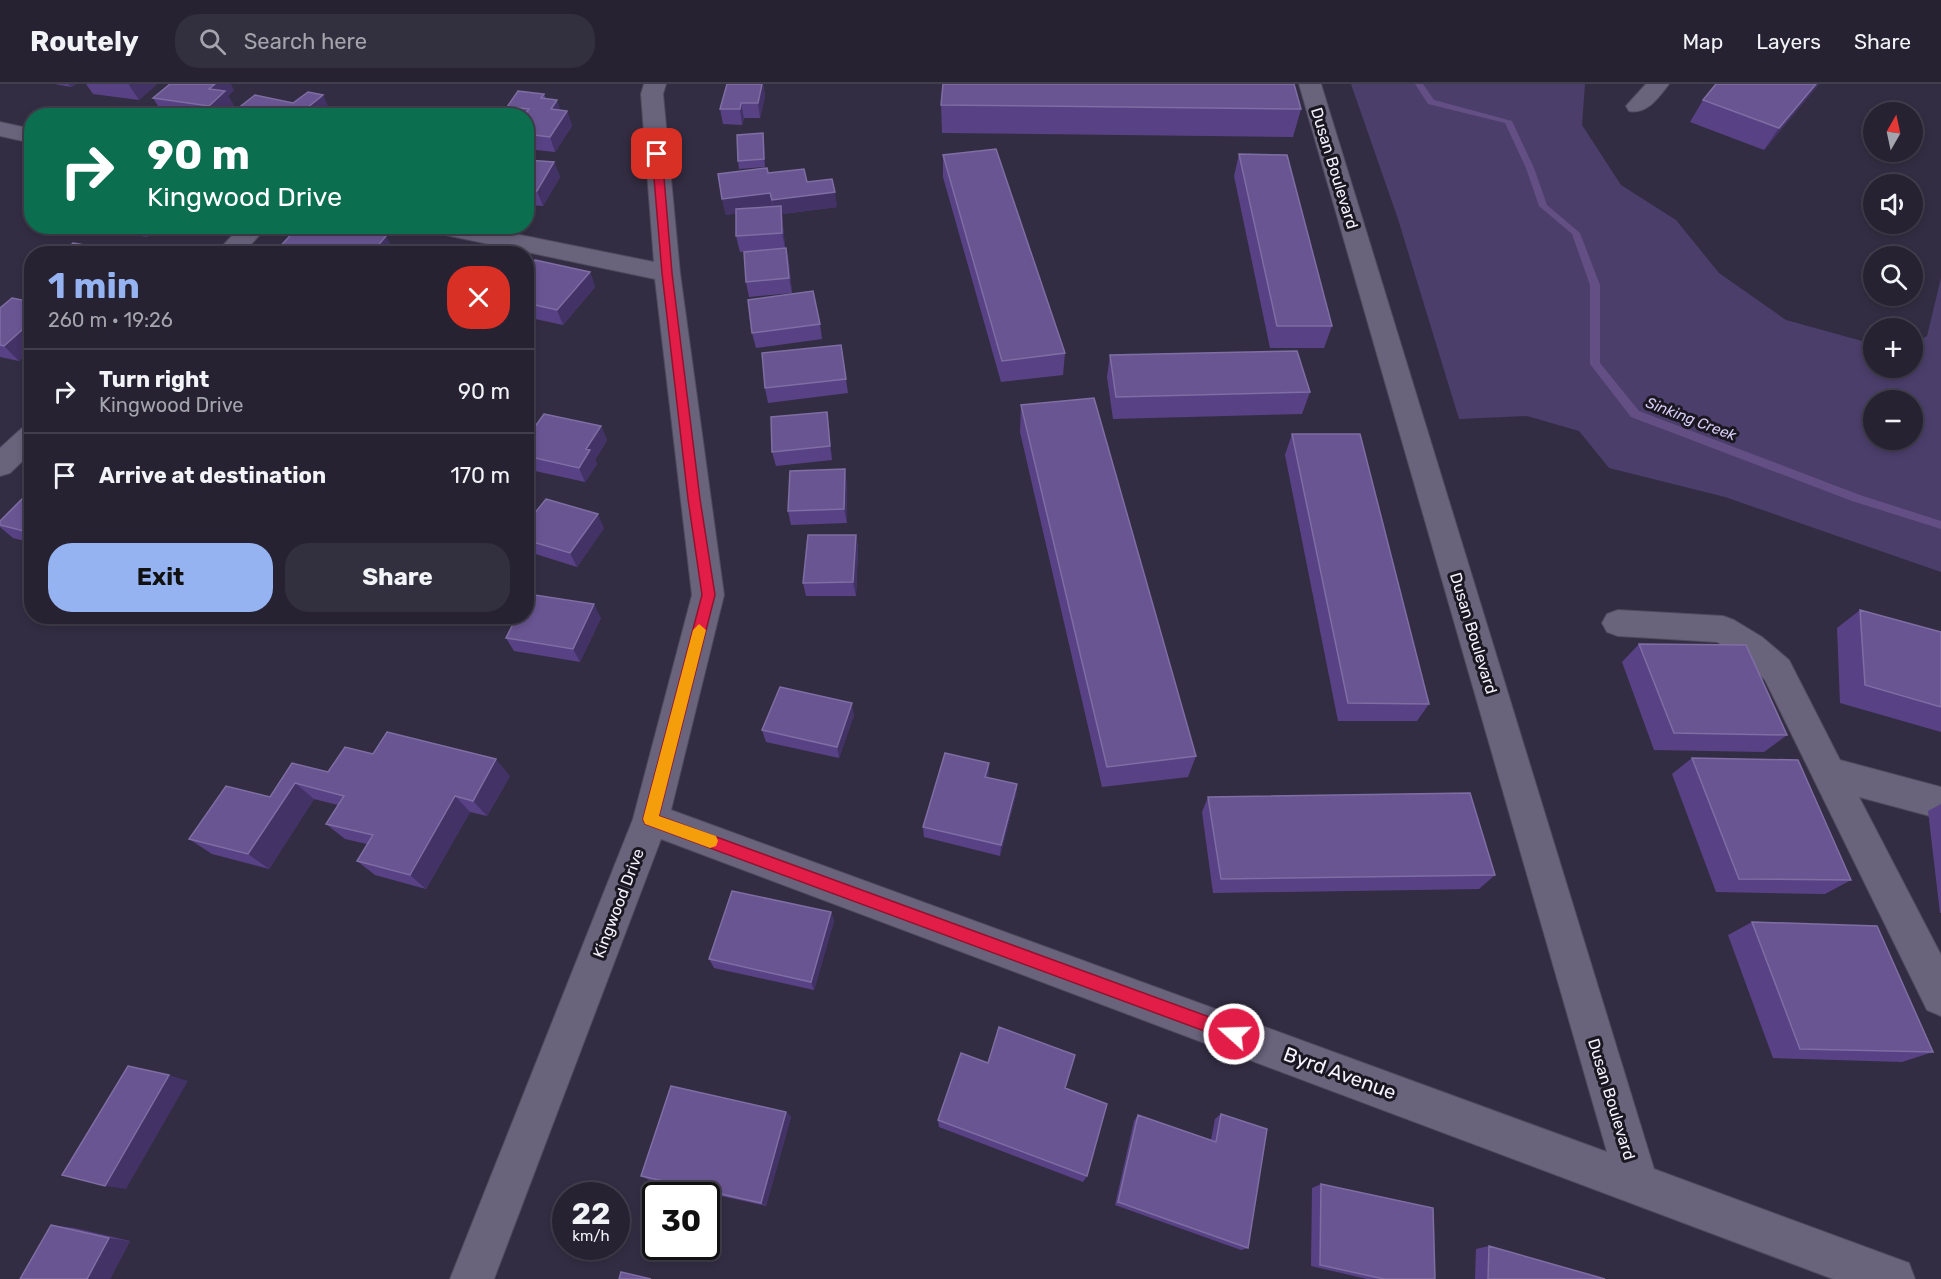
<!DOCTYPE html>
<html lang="en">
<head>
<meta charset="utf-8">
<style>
  :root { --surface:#262232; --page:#322f3e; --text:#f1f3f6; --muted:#a4a4ac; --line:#423f4d; --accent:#95b2f1 }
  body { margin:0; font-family:Rubik,sans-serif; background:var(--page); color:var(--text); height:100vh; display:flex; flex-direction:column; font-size:22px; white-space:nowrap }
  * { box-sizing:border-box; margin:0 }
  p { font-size:20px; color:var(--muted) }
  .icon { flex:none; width:33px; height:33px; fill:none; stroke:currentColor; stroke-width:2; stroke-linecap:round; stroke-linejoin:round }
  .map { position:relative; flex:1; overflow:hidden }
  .panel { position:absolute; left:24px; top:162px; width:510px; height:378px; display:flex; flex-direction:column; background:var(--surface); border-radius:24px; box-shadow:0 3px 9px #0003,0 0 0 2px var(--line) }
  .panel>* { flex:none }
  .guide { position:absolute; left:24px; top:24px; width:510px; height:126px; border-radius:24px; box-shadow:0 3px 9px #0003,0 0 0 2px var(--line); background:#0b6e4f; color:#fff; overflow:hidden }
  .needle { width:39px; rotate:9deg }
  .tools { position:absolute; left:1863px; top:18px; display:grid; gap:12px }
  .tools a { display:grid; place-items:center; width:60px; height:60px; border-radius:50%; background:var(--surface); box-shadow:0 3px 9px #0003,0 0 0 2px var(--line); font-size:30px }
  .speed { position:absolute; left:552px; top:1098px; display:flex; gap:12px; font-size:30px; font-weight:700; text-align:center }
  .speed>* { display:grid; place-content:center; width:78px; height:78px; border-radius:50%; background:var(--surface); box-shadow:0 3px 9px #0003,0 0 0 2px var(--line); line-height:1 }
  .speed small { font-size:15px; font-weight:400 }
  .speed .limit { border:3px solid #111; border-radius:9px; background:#fff; color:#111 }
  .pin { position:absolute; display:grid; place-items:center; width:51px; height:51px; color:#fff; margin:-26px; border-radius:12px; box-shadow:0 3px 9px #0006 }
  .me { position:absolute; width:66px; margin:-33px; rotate:290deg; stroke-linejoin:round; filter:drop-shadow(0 0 4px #0008) }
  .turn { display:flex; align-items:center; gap:21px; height:126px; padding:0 24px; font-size:27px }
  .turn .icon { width:78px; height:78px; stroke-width:2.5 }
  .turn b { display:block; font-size:42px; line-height:51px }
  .round { display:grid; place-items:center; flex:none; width:63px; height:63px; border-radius:24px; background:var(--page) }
  .summary { display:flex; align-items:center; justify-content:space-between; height:102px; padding:0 24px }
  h1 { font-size:36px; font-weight:700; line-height:45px; color:var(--accent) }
  .primary-button { display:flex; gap:12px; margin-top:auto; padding:12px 24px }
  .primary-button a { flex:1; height:69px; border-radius:24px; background:var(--accent); color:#111; font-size:24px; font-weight:700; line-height:69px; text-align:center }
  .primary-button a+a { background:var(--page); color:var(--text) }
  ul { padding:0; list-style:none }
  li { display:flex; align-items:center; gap:18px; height:84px; padding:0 24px; border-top:2px solid var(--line) }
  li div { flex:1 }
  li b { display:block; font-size:22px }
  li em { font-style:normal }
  header { display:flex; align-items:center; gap:36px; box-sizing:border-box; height:84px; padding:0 30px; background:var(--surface); border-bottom:2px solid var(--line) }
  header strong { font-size:28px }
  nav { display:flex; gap:33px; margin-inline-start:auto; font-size:21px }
  .search { width:420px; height:54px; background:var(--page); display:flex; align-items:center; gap:15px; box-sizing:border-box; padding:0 21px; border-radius:24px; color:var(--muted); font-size:22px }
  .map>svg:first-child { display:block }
  .green { fill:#4b3e6b; fill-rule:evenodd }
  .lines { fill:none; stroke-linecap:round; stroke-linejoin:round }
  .stream { fill:#644f84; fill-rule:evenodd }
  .minor-casing { stroke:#4f4a5c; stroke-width:2 }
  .minor { fill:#69637c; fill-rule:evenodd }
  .wall { fill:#584285 }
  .shaded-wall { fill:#423265 }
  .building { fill:#695592; stroke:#7e6ea3; stroke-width:1.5 }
  .route { fill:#e11d48; stroke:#92132f; stroke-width:1.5 }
  .slow { fill:#f59e0b }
  .labels { text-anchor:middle; stroke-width:6; stroke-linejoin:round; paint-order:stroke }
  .far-water-label { font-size:15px; font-style:italic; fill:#d6ccf6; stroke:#1a1721 }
  .street-label { font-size:16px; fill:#f4f2fe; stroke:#1a1721 }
  .near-street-label { font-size:20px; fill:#f4f2fe; stroke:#1a1721 }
</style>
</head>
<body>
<header>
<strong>Routely</strong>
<div class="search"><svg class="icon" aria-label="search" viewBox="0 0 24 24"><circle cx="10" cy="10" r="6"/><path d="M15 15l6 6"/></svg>Search here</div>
<nav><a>Map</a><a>Layers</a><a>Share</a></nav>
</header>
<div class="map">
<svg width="1941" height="1195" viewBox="0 0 1941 1195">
  <rect width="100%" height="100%" fill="#332d43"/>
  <path class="green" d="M 1351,0 L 1585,0 L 1582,41 L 1621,101 L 1676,136 L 1719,189 L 1786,236 L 1873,260 L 1874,284 L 1912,284 L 1913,259 L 1927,252 L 1941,194 L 1941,488 L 1725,413 L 1609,384 L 1579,347 L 1527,332 L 1459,335 L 1398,135 ZM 1874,316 L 1912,316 L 1912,356 L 1874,356 Z"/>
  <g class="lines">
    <path class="stream" d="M 1415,0 L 1423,0 L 1434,16 L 1512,37 L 1534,84 L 1547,121 L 1580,149 L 1600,201 L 1600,279 L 1639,327 L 1860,411 L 1941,437 L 1941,445 L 1852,417 L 1631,333 L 1590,280 L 1590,201 L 1572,150 L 1539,122 L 1526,84 L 1505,39 L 1428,20 Z"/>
    <g class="minor-casing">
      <path id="minor" d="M 644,0 L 666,0 L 663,10 L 680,189 L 724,511 L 671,726 L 1607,1068 L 1299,0 L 1321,0 L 1654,1085 L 1909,1179 L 1915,1195 L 1833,1195 L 661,755 L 494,1195 L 450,1195 L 633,735 L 692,511 L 655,195 L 436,149 L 427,147 L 424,142 L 476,142 L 654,178 L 641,10 Z
        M 1646,0 L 1669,0 C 1659,13 1647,31 1629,27 L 1626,22 Z
        M 0,38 L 32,45 L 32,59 L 0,52 Z
        M 241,142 L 268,142 L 242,170 L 215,170 Z
        M 32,341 L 32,368 L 10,389 L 0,392 L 0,364 L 22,344 Z
        M 1618,526 L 1723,532 L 1734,536 L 1762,553 L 1789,576 L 1840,676 L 1941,703 L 1941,735 L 1859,713 L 1941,871 L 1941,932 L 1927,926 L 1765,596 L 1740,571 L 1717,558 L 1618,552 L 1607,548 L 1602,539 L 1607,530 Z"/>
    </g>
    <use href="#minor" class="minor"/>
  </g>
  <path class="wall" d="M 55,0 L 76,0 L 71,3 Z
    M 86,0 L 157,0 L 139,16 L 93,10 Z
    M 727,0 L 763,0 L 765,12 L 760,34 L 744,34 L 742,41 L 723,40 L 720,25 Z
    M 1819,0 L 1764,66 L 1690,38 L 1703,16 Z
    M 234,6 L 228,12 L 234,22 L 224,32 L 176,32 L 163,30 L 153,14 Z
    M 544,10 L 546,15 L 561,26 L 567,27 L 572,42 L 555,68 L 526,65 L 526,32 L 510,32 L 507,23 Z
    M 941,21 L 1301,25 L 1293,53 L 942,49 Z
    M 764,57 L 765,83 L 739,85 L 738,77 Z
    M 1239,70 L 1332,242 L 1324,264 L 1270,264 L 1234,92 Z
    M 943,71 L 1065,269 L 1063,291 L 1001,298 L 943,93 Z
    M 526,76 L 554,78 L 560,93 L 543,122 L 526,121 Z
    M 768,89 L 807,98 L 837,123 L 782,130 L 785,164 L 740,168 L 736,152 L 736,129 L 726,131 L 722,115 Z
    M 113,142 L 159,142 L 147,153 L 117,148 Z
    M 786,164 L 789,179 L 792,209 L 749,213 L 746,198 Z
    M 526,186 L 590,188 L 595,203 L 563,241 L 526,233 Z
    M 32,218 L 32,265 L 19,277 L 0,273 L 0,224 Z
    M 820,240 L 822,255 L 756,264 L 752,249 Z
    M 841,261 L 848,309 L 768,319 L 765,304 Z
    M 1110,271 L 1310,308 L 1302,330 L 1113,335 L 1107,293 Z
    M 1021,321 L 1196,672 L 1188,693 L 1102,703 L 1020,348 Z
    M 827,328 L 832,376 L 776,382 L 772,368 Z
    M 601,342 L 607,356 L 595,376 L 597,380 L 585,398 L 526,385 L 526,355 Z
    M 1292,350 L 1429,620 L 1417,637 L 1338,637 L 1285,371 Z
    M 847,400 L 847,439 L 791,441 L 788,427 Z
    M 32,405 L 32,459 L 13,454 L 0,443 L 0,437 Z
    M 526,440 L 604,444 L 577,483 L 526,467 Z
    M 856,451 L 858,464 L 856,512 L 806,512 L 803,499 Z
    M 1860,526 L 1941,548 L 1941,648 L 1840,619 L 1837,544 Z
    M 601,534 L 580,578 L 514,567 L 506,554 Z
    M 1639,560 L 1787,651 L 1764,668 L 1654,666 L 1622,578 Z
    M 854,631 L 839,674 L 766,658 L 762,646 Z
    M 373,670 L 510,692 L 487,732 L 470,728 L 426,805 L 375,791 L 357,777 L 367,760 L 345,755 L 326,740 L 338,721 L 314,715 L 269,785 L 212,770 L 189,755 L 270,713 L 292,679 L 328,688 Z
    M 1692,674 L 1851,796 L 1825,810 L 1716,808 L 1672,690 Z
    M 989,679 L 988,694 L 1017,700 L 1016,711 L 1000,772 L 924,753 L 923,743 Z
    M 1208,713 L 1495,791 L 1479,805 L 1213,809 L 1202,728 Z
    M 1941,720 L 1941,829 L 1940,829 L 1928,727 Z
    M 831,828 L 834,837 L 814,906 L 714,884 L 709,875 Z
    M 1752,838 L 1933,968 L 1902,978 L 1773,974 L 1728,851 Z
    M 988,979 L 1065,1004 L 1087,1092 L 1083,1098 L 939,1043 L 938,1036 Z
    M 786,1028 L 791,1033 L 766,1122 L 649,1096 L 641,1092 Z
    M 1221,1030 L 1248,1164 L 1241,1166 L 1115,1121 L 1134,1037 L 1138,1031 L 1211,1056 L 1215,1035 Z
    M 1321,1100 L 1435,1195 L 1367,1195 L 1311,1182 L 1312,1104 Z
    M 51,1141 L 74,1144 L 130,1157 L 110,1195 L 20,1195 Z
    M 1489,1162 L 1605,1195 L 1475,1195 L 1476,1165 Z"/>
  <path class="shaded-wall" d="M 68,0 L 76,0 L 71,3 Z
    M 130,0 L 157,0 L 139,16 L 129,1 Z
    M 215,0 L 231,0 L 234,6 L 228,12 L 234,22 L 224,32 L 215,32 L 209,22 L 209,5 Z
    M 762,0 L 763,0 L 765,12 L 760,34 L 758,19 Z
    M 1816,0 L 1819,0 L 1764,66 L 1779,44 Z
    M 323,11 L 330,26 L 324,32 L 297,32 Z
    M 557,16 L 562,31 L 551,25 Z
    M 741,19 L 744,34 L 742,41 L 740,25 Z
    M 567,27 L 572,42 L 555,68 L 550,53 Z
    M 763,49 L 764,57 L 765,83 L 764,75 Z
    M 554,78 L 560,93 L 543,122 L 537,107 Z
    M 835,108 L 837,123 L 782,130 L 785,164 L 782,149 L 774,131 L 772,116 Z
    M 770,109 L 773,124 L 726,131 L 722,115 Z
    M 139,142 L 159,142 L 147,153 Z
    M 386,152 L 394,167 L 392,170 L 371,170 Z
    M 786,164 L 789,179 L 792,209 L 789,194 Z
    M 107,165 L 111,170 L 102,170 Z
    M 590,188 L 595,203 L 563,241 L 557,226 Z
    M 32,237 L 32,265 L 19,277 L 4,262 Z
    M 827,328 L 829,343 L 832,376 L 830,362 Z
    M 601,342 L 607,356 L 595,376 L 597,380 L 585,398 L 579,384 L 586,365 Z
    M 845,385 L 847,400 L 847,439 L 844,425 Z
    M 598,430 L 604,444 L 577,483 L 570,469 Z
    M 856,451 L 858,464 L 856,512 L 853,498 Z
    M 594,520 L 601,534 L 580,578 L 573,565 Z
    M 852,619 L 854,631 L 839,674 L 837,663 Z
    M 496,675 L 510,692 L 487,732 L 473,717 Z
    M 989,679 L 989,691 L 985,704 L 985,693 Z
    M 295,699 L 314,715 L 269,785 L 248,770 Z
    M 1017,700 L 1016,711 L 1000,772 L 1001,761 Z
    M 455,712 L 470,728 L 426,805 L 410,791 Z
    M 831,828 L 834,837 L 814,906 L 811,898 Z
    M 169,991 L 188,997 L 126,1105 L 105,1102 Z
    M 786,1028 L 791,1033 L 766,1122 L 761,1119 Z
    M 109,1154 L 130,1157 L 110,1195 L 87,1195 Z"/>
  <path class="building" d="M 170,0 L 215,0 L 209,5 L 225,7 L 209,22 L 153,14 Z
    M 727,0 L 762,0 L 758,19 L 741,19 L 740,25 L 720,25 Z
    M 943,0 L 1294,0 L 1301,25 L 941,21 Z
    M 1716,0 L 1816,0 L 1779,44 L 1703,16 Z
    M 518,7 L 544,10 L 541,14 L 557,16 L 551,25 L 567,27 L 550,53 L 526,50 L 526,32 L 524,32 L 529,25 L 507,23 Z
    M 308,8 L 323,11 L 297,32 L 244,32 L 232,29 L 255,11 L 293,19 Z
    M 331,29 L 346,32 L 329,32 Z
    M 763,49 L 764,75 L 738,77 L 737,51 Z
    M 996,65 L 1065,269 L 1002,277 L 943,71 Z
    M 1239,70 L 1287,71 L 1332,242 L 1277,242 Z
    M 526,76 L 554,78 L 537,107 L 526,106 Z
    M 767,84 L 768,89 L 804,85 L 807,98 L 832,95 L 835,108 L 772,116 L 770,109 L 722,115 L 718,90 Z
    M 781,122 L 782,149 L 736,152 L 736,125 Z
    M 299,142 L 327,142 L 386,152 L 371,170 L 273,170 Z
    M 73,159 L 107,165 L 102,170 L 61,170 Z
    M 786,164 L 789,194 L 746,198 L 744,168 Z
    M 535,176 L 590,188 L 557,226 L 526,219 L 526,186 Z
    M 813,207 L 820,240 L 752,249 L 748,216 Z
    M 12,214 L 32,218 L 32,237 L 4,262 L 0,261 L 0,224 Z
    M 841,261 L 846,295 L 765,304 L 762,269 Z
    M 1297,267 L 1310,308 L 1116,313 L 1110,271 Z
    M 1094,314 L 1196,672 L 1107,683 L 1021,321 Z
    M 827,328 L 830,362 L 772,368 L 771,333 Z
    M 544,330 L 601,342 L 586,365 L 590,366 L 579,384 L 526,372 L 526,355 Z
    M 1292,350 L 1360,350 L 1429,620 L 1348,619 Z
    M 845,385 L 844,425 L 788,427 L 790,387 Z
    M 32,405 L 32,449 L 0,441 L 0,437 Z
    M 546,415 L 598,430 L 570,469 L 526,456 L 526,440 Z
    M 808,451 L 856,451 L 853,498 L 803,499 Z
    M 528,510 L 594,520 L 573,565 L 506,554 L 517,532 L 526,532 L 526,514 Z
    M 1860,526 L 1941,548 L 1941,623 L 1865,601 Z
    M 1639,560 L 1746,561 L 1787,651 L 1674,649 Z
    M 780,603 L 852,619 L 837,663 L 762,646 Z
    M 387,648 L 496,675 L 473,717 L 455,712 L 410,791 L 357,777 L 373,751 L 326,740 L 344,712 L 295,699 L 248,770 L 189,755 L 226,702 L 270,713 L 292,679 L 328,688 L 345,663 L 373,670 Z
    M 945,669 L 989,679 L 985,693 L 1017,700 L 1001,761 L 923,743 Z
    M 1692,674 L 1798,676 L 1851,796 L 1739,795 Z
    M 1470,709 L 1495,791 L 1221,795 L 1208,713 Z
    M 732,807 L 831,828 L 811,898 L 709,875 Z
    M 1752,838 L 1877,842 L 1933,968 L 1800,965 Z
    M 999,943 L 1075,971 L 1065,1004 L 1107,1020 L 1087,1092 L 938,1036 L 961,969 L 988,979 Z
    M 128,982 L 169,991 L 105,1102 L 62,1091 Z
    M 671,1002 L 786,1028 L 761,1119 L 641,1092 Z
    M 1221,1030 L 1267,1045 L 1248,1164 L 1118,1118 L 1138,1031 L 1216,1058 Z
    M 1321,1100 L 1433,1124 L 1435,1195 L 1384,1195 L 1320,1181 Z
    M 51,1141 L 109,1154 L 87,1195 L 20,1195 Z
    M 1489,1162 L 1605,1195 L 1488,1195 Z
    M 621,1188 L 651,1195 L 619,1195 Z"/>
  <path class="route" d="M 657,67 L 662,70 L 672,189 L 700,415 L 715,511 L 659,732 L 1234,942 L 1239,944 L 1242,950 L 1239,956 L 1234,958 L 645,740 L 643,735 L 702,511 L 688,415 L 662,189 L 652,70 Z"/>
  <path class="slow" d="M 699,540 L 706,546 L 659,732 L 716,752 L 718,757 L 716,762 L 710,764 L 645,740 L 643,735 L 693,546 Z"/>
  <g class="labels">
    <g class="far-water-label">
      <text transform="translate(1691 335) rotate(21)" y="5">Sinking Creek</text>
    </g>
    <g class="street-label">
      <text transform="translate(1335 84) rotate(73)" y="6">Dusan Boulevard</text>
      <text transform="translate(1474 549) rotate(73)" y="6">Dusan Boulevard</text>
      <text transform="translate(618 819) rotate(-69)" y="6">Kingwood Drive</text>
      <text transform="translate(1612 1015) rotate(73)" y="6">Dusan Boulevard</text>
    </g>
    <g class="near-street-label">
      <text transform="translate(1340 989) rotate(20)" y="7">Byrd Avenue</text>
    </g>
  </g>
</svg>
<div class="tools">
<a><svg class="needle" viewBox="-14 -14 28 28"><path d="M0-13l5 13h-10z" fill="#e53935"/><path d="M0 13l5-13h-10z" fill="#a4a4ac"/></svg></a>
<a><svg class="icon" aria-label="sound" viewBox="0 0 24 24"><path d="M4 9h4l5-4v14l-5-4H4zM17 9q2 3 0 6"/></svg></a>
<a><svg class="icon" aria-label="search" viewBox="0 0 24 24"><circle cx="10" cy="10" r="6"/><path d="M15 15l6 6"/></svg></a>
<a>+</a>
<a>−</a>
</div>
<div class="speed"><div>22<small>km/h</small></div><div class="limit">30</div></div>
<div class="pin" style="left:657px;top:70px;background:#d93025"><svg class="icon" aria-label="arrive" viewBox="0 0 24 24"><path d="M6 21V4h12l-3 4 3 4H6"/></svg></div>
<svg class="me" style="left:1234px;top:950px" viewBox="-20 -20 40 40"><circle r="17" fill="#e11d48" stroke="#fff" stroke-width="3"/><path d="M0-11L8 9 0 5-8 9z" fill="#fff"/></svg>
<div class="guide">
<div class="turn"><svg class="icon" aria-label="right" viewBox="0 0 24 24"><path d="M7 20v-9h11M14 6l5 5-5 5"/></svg><div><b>90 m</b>Kingwood Drive</div></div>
</div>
<section class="panel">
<div class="summary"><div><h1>1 min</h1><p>260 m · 19:26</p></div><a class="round" style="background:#d93025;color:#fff"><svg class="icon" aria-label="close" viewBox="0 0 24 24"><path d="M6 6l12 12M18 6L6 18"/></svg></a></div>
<ul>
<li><svg class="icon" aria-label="right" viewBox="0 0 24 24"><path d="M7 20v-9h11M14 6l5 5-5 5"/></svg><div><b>Turn right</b><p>Kingwood Drive</p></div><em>90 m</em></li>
<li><svg class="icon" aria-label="arrive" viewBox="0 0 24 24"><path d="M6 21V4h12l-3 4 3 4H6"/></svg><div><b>Arrive at destination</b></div><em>170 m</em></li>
</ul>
<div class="primary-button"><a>Exit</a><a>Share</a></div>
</section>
</div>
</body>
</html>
